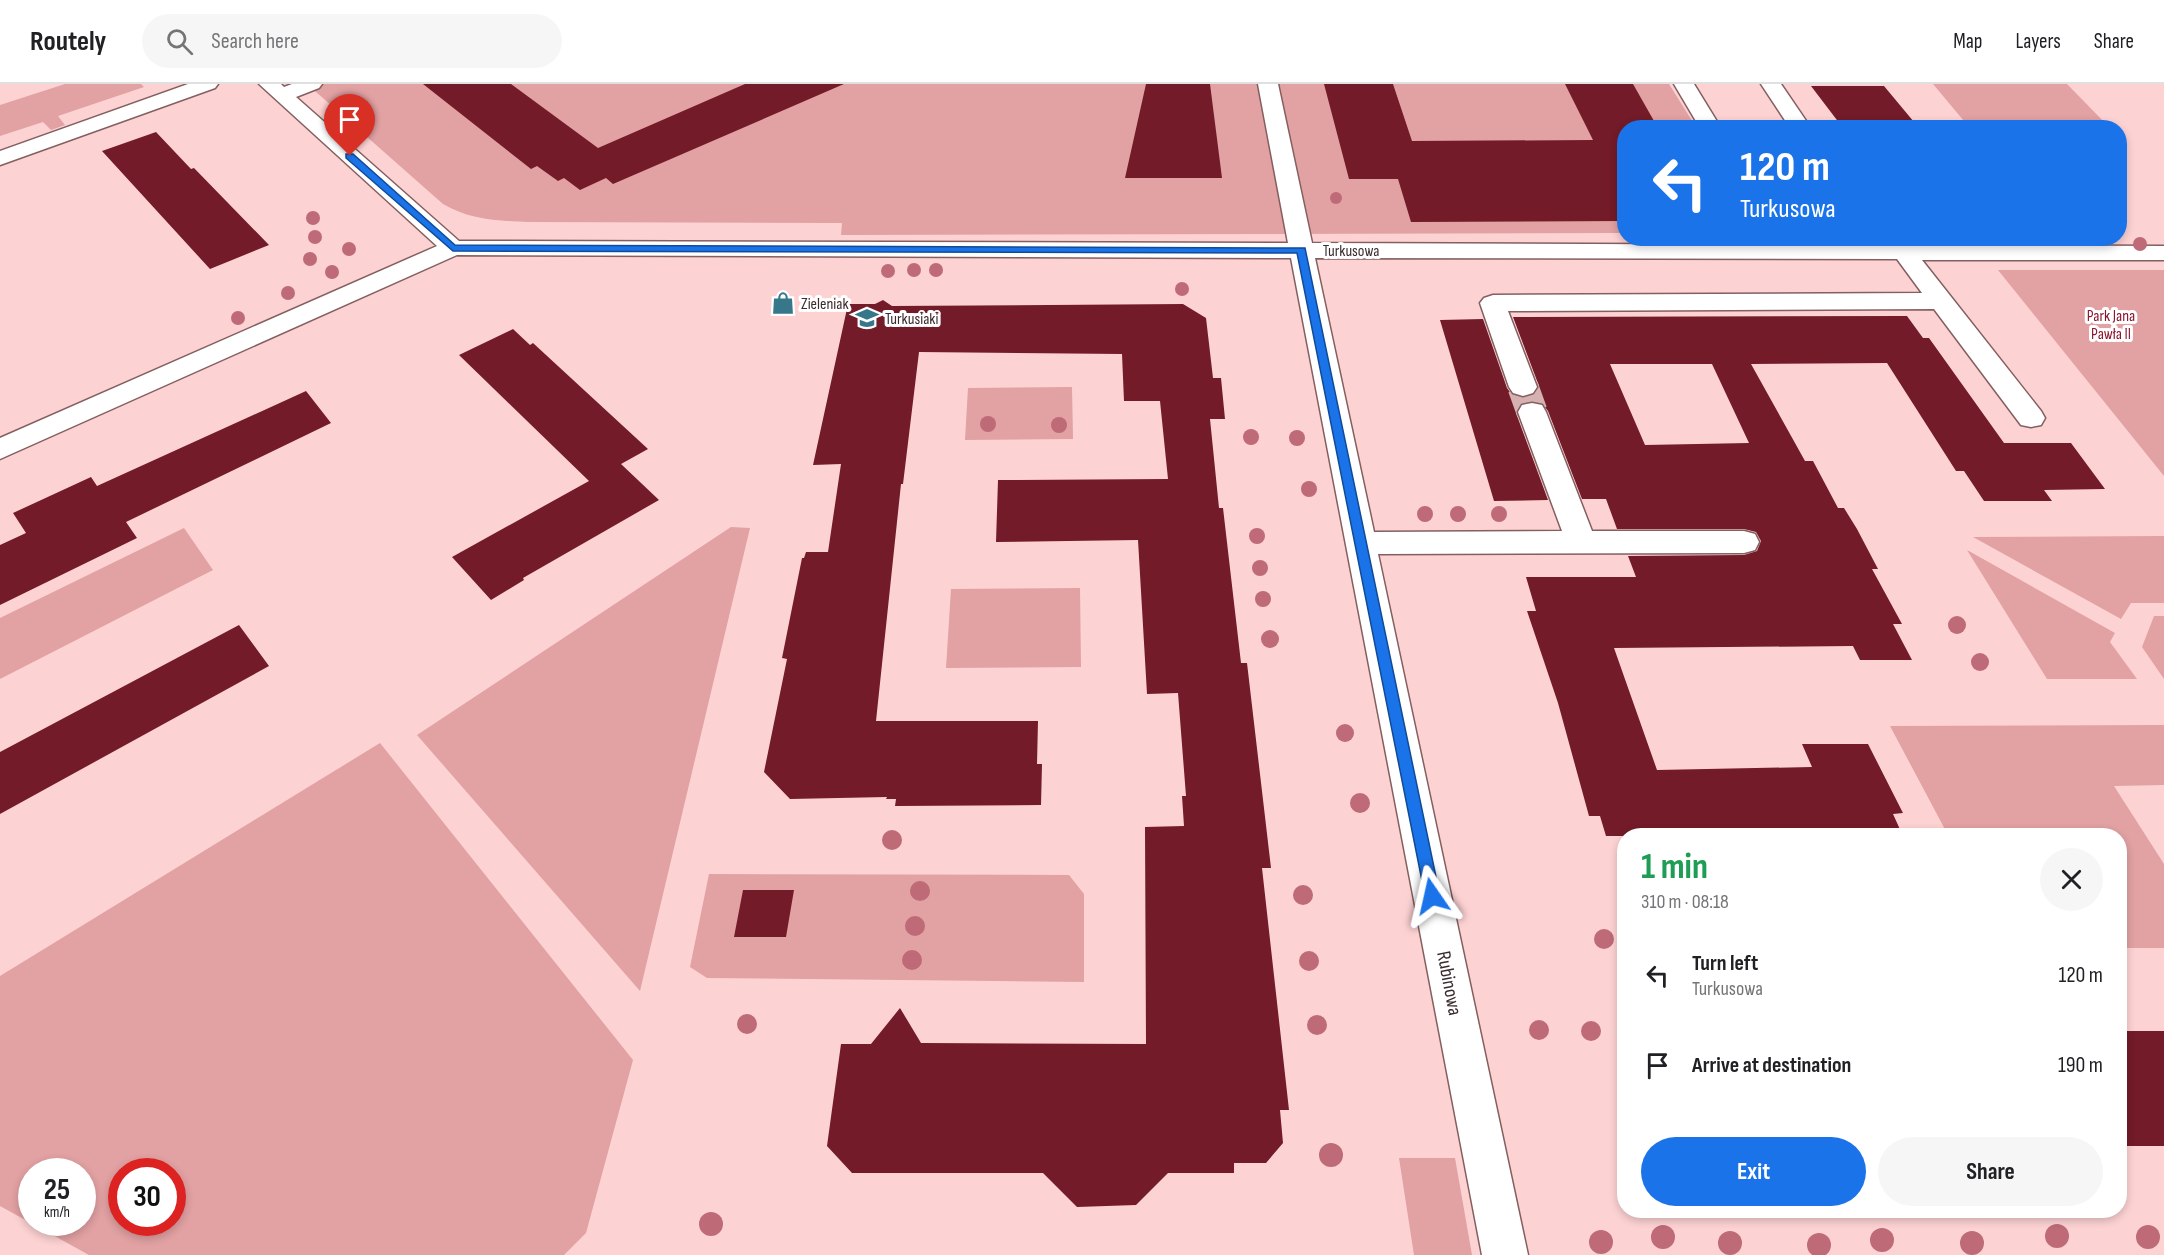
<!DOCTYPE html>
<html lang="en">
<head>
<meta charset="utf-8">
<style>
  :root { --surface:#fff; --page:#f6f6f6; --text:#202124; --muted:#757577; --line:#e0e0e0; --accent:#1a73e8 }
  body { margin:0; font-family:"Sofia Sans Condensed",sans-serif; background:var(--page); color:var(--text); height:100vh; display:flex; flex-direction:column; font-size:22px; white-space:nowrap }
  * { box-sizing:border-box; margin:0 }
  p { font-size:20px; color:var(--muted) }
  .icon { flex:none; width:33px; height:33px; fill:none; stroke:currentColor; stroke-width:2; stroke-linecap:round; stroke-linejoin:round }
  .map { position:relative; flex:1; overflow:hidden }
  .panel { position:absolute; left:1617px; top:744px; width:510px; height:390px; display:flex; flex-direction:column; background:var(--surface); border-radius:24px; box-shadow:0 3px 9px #0003 }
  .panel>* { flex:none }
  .hud { position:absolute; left:1617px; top:36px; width:510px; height:126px; border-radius:24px; box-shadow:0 3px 9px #0003; background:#1a73e8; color:#fff; overflow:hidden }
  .speed { position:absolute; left:18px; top:1074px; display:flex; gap:12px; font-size:30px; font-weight:700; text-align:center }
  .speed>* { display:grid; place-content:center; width:78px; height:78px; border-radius:50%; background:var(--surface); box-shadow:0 3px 9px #0003; line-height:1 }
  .speed small { font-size:15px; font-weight:400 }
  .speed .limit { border:9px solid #d22; background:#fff; color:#111 }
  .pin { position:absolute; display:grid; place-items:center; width:51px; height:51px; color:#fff; margin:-62px -26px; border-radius:50% 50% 50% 0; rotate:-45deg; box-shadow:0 0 6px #0007 }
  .pin .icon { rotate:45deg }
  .me { position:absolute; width:66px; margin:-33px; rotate:349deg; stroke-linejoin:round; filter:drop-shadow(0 0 4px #0008) }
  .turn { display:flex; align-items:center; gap:21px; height:126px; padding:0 24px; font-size:27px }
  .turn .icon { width:78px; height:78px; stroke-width:2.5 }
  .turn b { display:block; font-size:42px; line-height:51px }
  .round { display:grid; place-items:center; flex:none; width:63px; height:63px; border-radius:32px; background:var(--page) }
  .head { display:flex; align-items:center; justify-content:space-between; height:102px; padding:0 24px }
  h1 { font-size:36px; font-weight:700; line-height:45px; color:#1e9e55 }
  .action { display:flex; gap:12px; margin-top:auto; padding:12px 24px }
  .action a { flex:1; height:69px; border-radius:36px; background:var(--accent); color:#fff; font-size:24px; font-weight:700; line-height:69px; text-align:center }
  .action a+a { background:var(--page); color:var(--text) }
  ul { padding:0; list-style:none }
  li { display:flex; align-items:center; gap:18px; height:90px; padding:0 24px }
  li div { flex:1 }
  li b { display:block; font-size:22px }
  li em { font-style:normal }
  header { display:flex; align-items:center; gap:36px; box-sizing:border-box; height:84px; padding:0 30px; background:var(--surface); border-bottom:2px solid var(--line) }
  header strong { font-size:28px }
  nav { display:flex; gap:33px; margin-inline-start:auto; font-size:21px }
  .search { width:420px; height:54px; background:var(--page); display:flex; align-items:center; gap:15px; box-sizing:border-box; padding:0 21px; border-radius:33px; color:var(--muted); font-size:22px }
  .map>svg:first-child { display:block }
  .green { fill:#e2a1a3; fill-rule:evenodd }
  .building { fill:#731b28; fill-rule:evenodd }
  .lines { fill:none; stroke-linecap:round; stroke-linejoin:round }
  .minor-tunnel { stroke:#d6b1b2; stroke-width:31; stroke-dasharray:31 15; stroke-linecap:butt }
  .minor-casing { stroke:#845f60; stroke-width:3 }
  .minor { fill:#fff; fill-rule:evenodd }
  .tree { fill:#be6a77 }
  .route { fill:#1a73e8; stroke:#114b97; stroke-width:1.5 }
  .labels { text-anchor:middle; stroke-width:6; stroke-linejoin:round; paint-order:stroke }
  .far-street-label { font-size:16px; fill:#3b2b2c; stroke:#fff }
  .far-poi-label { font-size:16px; fill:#3b2b2c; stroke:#fff; text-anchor:start }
  .far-park-label { font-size:16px; fill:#8b152c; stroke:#fff }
  .street-label { font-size:20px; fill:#3b2b2c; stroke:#fff }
</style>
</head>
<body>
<header>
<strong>Routely</strong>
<div class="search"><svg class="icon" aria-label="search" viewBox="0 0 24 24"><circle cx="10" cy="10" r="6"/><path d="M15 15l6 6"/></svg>Search here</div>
<nav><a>Map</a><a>Layers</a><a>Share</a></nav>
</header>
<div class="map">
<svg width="2164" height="1171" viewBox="0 0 2164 1171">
  <rect width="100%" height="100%" fill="#fdd2d3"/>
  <path class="green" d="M 65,0 L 141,0 L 144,3 L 58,32 L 65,41 L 51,46 L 43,38 L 0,52 L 0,21 Z
    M 307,0 L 1669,0 L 1696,43 L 1624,44 L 1624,149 L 841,151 L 842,139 L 529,138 C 499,137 470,136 443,120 Z
    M 1933,0 L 2067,0 L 2109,43 L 1969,43 Z
    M 1998,186 L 2164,186 L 2164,392 Z
    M 1072,303 L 1073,355 L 965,356 L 968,304 Z
    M 731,443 L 750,444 L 640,907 L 417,651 Z
    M 184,444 L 213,486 L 0,595 L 0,534 Z
    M 2164,452 L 2164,519 L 2131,519 L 2121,535 L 1973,453 Z
    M 1967,466 L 2115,549 L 2110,558 L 2137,595 L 2047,595 Z
    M 1080,504 L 1081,583 L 946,584 L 951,505 Z
    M 2154,532 L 2164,532 L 2164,595 L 2142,563 Z
    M 2164,641 L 2164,701 L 2114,702 L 2164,780 L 2164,864 L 2120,864 L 2120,752 L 1948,751 L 1890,642 Z
    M 380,659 L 633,976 L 586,1149 L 564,1171 L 89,1171 L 0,1122 L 0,892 ZM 32,1088 L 82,1088 L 82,1138 L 32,1138 ZM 122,1088 L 172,1088 L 172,1138 L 122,1138 Z
    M 709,790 L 1069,791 L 1084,810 L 1084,898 L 707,894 L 690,883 Z
    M 1399,1074 L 1455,1074 L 1472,1171 L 1414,1171 Z"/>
  <path class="building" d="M 423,0 L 511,0 L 598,64 L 745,0 L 844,0 L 613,100 L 606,94 L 580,106 L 564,94 L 558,97 L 537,82 L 531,85 Z
    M 1146,0 L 1210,0 L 1222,94 L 1125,94 Z
    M 1324,0 L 1393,0 L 1412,57 L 1593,56 L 1565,0 L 1633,0 L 1658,44 L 1624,44 L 1624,137 L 1411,138 L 1398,95 L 1349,95 Z
    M 1811,2 L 1884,2 L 1919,44 L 1843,44 Z
    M 156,48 L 191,85 L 194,84 L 269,161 L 210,185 L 102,67 Z
    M 883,216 L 892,222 L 1183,220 L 1206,234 L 1213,294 L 1221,294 L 1225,335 L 1210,335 L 1219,424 L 1223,424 L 1241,579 L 1247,579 L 1271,784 L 1262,784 L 1289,1026 L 1280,1026 L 1283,1059 L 1266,1079 L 1234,1079 L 1234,1089 L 1168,1089 L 1136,1121 L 1077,1123 L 1043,1089 L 852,1089 L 827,1062 L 841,960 L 871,960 L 900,924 L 921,959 L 1146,960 L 1145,743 L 1184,742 L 1182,712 L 1186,712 L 1178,609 L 1147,610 L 1138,456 L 996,458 L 998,396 L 1168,395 L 1160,317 L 1124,317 L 1122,270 L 919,268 L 903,400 L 901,400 L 876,637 L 1038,637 L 1037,680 L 1042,680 L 1041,721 L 895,722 L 896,715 L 886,715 L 887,713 L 790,715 L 764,688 L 787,575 L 782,574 L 802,474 L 804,474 L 806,468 L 828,468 L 841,380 L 813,381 L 848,220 L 875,220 Z
    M 1907,232 L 1923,254 L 1929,254 L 2004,359 L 2071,359 L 2105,405 L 2044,406 L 2052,417 L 1984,417 L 1964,387 L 1956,387 L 1887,279 L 1751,280 L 1805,377 L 1813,377 L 1838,424 L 1844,424 L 1857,445 L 1878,485 L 1872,485 L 1902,540 L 1893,540 L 1912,576 L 1860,576 L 1853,562 L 1614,564 L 1657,686 L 1812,683 L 1802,660 L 1868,660 L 1903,729 L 1893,730 L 1903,752 L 1606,752 L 1600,732 L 1589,732 L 1558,619 L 1527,527 L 1536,527 L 1526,493 L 1636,493 L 1628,472 L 1744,471 L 1757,467 L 1761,457 L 1756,448 L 1744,445 L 1617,445 L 1606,415 L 1582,415 L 1548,327 L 1542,319 L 1532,317 L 1520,320 L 1516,329 L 1548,416 L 1494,417 L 1440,236 L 1483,235 L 1507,304 L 1512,311 L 1524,314 L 1535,310 L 1539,302 L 1513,233 ZM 1610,280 L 1712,280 L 1749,359 L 1645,361 Z
    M 513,245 L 530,261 L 533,259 L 648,365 L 621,380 L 659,416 L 523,494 L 524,496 L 491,516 L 452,473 L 589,397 L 459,271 Z
    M 306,307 L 331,339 L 126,438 L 137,454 L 0,521 L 0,461 L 26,449 L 13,429 L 91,393 L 97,402 Z
    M 239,541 L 269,582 L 0,730 L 0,668 Z
    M 743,806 L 794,806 L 786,853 L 734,853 Z
    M 2120,947 L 2164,947 L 2164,1062 L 2120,1062 Z"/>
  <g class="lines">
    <path class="minor-tunnel" d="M 1523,303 L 1532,328"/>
    <g class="minor-casing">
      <path id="minor" d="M 188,0 L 218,0 L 215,4 L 0,81 L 0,67 Z
        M 259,0 L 281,0 L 284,3 L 292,0 L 322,0 L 319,4 L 296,13 L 459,157 L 1288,159 L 1258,0 L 1278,0 L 1312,159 L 2164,162 L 2164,176 L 1922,176 L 2041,327 L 2045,334 L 2041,341 L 2031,343 L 2021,341 L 1934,225 L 1508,227 L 1537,303 L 1533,309 L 1523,312 L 1513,309 L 1509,303 L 1480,219 L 1484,214 L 1493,211 L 1922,209 L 1897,175 L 1315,174 L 1374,448 L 1562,447 L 1518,328 L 1522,321 L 1532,319 L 1542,321 L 1546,328 L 1592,447 L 1744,447 L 1755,450 L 1759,458 L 1755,466 L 1744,469 L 1378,470 L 1528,1171 L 1482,1171 L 1291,174 L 457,171 L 0,375 L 0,354 L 437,162 Z
        M 1674,0 L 1694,0 L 1721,44 L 1700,44 Z
        M 1761,0 L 1781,0 L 1811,44 L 1790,44 Z"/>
    </g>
    <use href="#minor" class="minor"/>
  </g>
  <g class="tree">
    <circle cx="1336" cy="114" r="6"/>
    <circle cx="313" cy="134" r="7"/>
    <circle cx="315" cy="153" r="7"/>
    <circle cx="2140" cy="160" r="7"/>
    <circle cx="349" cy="165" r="7"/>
    <circle cx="310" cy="175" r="7"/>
    <circle cx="914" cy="186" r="7"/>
    <circle cx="936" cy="186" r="7"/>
    <circle cx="888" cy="187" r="7"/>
    <circle cx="332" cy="188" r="7"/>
    <circle cx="1182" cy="205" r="7"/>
    <circle cx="288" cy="209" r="7"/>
    <circle cx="238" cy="234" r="7"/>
    <circle cx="988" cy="340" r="8"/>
    <circle cx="1059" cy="341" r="8"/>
    <circle cx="1251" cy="353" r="8"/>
    <circle cx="1297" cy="354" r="8"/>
    <circle cx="1309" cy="405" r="8"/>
    <circle cx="1425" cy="430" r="8"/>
    <circle cx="1458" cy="430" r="8"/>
    <circle cx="1499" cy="430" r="8"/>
    <circle cx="1257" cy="452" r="8"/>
    <circle cx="1260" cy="484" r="8"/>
    <circle cx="1263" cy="515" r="8"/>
    <circle cx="1957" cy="541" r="9"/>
    <circle cx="1270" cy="555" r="9"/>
    <circle cx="1980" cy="578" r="9"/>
    <circle cx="1345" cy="649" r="9"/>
    <circle cx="1360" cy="719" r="10"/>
    <circle cx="892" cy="756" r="10"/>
    <circle cx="920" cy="807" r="10"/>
    <circle cx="1303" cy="811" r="10"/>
    <circle cx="915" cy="842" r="10"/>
    <circle cx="1604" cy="855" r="10"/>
    <circle cx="912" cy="876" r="10"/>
    <circle cx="1309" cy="877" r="10"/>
    <circle cx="747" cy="940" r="10"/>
    <circle cx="1317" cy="941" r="10"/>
    <circle cx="1539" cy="946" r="10"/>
    <circle cx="1591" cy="947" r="10"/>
    <circle cx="1331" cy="1071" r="12"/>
    <circle cx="711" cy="1140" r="12"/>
    <circle cx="2057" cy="1152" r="12"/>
    <circle cx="1663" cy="1153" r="12"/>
    <circle cx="2148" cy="1153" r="12"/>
    <circle cx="1882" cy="1156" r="12"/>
    <circle cx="1601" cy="1158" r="12"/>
    <circle cx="1730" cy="1159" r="12"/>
    <circle cx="1972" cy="1159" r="12"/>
    <circle cx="1819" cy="1161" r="12"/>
  </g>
  <path class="route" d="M 346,70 L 353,70 L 455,161 L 1305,164 L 1440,812 L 1438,817 L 1432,819 L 1427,817 L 1425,812 L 1297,169 L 453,167 L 346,74 Z"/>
  <defs>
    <g id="shop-bare" transform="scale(1.8)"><path d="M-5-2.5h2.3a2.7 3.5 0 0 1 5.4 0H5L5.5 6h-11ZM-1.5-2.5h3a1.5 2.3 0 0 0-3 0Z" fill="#36778a" stroke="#fff" stroke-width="2.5" paint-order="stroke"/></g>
    <g id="school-bare" transform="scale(1.8)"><path d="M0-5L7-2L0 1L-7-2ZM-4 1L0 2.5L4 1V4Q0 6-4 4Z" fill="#36778a" stroke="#fff" stroke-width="2.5" paint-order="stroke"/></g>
  </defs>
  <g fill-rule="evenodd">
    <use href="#shop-bare" x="783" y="219"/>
    <use href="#school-bare" x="867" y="234"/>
  </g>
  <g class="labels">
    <g class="far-street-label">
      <text x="1351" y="172">Turkusowa</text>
    </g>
    <g class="far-poi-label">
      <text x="801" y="225">Zieleniak</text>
      <text x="885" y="240">Turkusiaki</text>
    </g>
    <g class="far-park-label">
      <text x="2111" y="237">Park Jana<tspan x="2111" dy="18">Pawła II</tspan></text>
    </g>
    <g class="street-label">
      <text transform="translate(1450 899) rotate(79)" y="7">Rubinowa</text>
    </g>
  </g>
</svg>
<div class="speed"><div>25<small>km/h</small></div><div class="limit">30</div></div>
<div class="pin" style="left:350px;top:72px;background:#d93025"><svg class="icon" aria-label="arrive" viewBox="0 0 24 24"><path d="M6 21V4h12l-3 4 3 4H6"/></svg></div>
<svg class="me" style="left:1432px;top:812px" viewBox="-20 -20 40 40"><path d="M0-17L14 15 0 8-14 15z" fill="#1a73e8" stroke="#fff" stroke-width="4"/></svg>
<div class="hud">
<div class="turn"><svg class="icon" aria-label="left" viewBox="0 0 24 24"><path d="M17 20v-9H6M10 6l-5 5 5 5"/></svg><div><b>120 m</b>Turkusowa</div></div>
</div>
<section class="panel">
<div class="head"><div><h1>1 min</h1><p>310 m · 08:18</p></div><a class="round"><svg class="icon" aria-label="close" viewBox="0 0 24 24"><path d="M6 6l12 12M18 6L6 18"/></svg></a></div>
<ul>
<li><svg class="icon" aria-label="left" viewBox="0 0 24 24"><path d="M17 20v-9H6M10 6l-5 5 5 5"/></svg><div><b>Turn left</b><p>Turkusowa</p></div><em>120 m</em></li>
<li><svg class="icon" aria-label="arrive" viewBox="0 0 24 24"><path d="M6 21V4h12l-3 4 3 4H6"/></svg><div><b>Arrive at destination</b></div><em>190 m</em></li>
</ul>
<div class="action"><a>Exit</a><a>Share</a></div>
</section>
</div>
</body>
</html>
